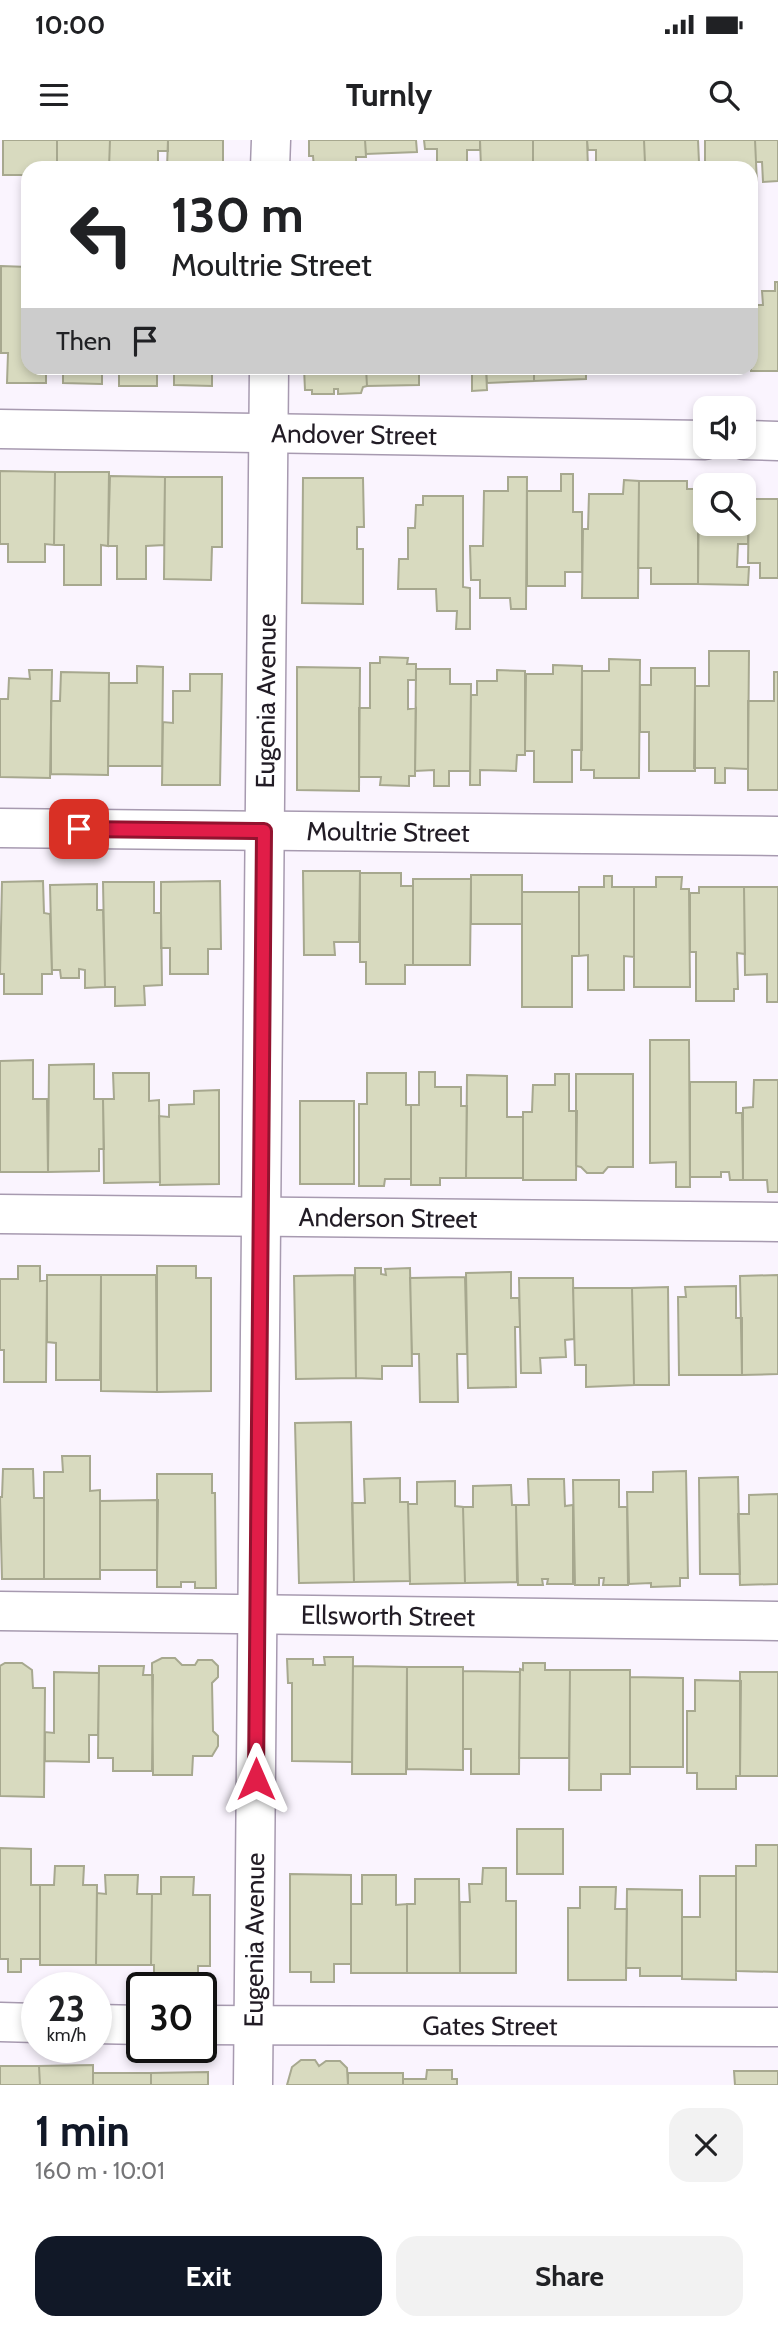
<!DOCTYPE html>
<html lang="en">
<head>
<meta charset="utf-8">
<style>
  :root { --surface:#fff; --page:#f2f2f2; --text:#202124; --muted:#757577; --accent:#111827 }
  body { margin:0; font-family:Cabin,sans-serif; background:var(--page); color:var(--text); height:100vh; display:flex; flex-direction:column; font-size:26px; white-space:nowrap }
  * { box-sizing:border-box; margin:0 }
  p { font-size:23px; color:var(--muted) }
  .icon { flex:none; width:38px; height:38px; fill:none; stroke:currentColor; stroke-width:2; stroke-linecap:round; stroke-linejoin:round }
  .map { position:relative; height:1945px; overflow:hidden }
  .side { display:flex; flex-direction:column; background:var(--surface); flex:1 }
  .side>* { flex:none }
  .banner { position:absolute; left:21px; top:21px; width:737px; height:214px; border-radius:21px; box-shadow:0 4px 10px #0003; background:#fff; color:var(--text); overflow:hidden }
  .controls { position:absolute; left:693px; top:256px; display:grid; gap:14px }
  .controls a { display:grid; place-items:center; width:63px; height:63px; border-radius:14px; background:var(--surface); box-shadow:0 4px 10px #0003; font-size:35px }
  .speed { position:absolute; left:21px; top:1832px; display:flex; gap:14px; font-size:35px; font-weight:700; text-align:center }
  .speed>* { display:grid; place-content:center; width:91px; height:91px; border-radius:50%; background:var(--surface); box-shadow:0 4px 10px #0003; line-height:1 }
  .speed small { font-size:18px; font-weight:400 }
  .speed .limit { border:4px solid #111; border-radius:10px; background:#fff; color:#111 }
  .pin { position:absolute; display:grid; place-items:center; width:60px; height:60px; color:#fff; margin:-30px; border-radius:14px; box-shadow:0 4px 10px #0006 }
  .me { position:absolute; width:77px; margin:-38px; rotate:0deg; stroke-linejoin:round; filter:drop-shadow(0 0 5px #0008) }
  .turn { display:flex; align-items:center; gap:24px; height:147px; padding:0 35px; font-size:32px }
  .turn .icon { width:91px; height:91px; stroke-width:2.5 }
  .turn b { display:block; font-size:49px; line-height:60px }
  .then { display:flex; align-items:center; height:66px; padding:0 35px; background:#0003; gap:14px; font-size:26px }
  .round { display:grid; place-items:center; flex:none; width:74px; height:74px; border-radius:21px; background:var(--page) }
  .headline { display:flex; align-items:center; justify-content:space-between; height:119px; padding:0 35px }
  h1 { font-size:42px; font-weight:800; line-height:52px; color:var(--accent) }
  .button { display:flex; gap:14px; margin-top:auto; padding:14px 35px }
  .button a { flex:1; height:80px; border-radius:21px; background:var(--accent); color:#fff; font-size:28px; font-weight:800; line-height:80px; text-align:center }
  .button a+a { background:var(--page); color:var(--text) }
  .status { display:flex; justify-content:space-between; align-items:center; height:49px; padding:0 35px; background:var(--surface); direction:ltr }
  .status svg { height:19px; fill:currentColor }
  header { display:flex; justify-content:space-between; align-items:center; height:91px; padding:0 35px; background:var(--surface); font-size:32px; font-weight:800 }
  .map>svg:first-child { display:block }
  .building { fill:#d8dabf; stroke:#a7a88f; stroke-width:2; fill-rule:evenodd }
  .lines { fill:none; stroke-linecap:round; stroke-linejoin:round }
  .minor-casing { stroke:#a79ab0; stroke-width:41 }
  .minor { stroke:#fff; stroke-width:38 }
  .route-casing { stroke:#92132f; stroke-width:18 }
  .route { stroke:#e11d48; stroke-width:12 }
  .labels { text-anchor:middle; stroke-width:7; stroke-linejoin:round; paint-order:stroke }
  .street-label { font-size:26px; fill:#221c25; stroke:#faf4fe }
</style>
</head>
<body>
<div class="status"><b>10:00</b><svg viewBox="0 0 49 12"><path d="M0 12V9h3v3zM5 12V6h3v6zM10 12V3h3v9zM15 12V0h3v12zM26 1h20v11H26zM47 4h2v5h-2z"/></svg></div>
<header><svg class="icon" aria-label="menu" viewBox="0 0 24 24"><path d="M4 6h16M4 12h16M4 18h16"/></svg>Turnly<svg class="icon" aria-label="search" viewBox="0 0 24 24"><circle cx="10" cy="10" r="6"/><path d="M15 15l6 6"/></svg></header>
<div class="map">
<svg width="778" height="1945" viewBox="0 0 778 1945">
  <rect width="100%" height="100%" fill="#faf4fe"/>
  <path class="building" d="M 3,0 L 57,0 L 57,28 L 28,28 L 28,35 L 3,35 Z
    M 57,0 L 110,0 L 109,28 L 57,28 Z
    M 110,0 L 168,0 L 168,11 L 158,11 L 158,28 L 109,28 Z
    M 168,0 L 223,0 L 223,28 L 167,28 Z
    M 309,0 L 365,0 L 366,17 L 356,17 L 356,28 L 314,28 L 313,16 L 309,16 Z
    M 365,0 L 416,0 L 417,12 L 366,14 Z
    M 424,0 L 480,0 L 480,10 L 467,10 L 467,26 L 437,27 L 437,9 L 425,9 Z
    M 480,0 L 533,0 L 533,28 L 481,28 Z
    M 533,0 L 587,0 L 588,28 L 533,28 Z
    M 587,0 L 644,0 L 645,23 L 641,24 L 641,28 L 596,28 L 596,10 L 588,10 Z
    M 644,0 L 698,0 L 699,22 L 684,22 L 685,28 L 652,28 L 651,23 L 645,23 Z
    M 705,0 L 755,0 L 757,44 L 751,45 L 751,28 L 705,28 Z
    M 755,0 L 778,0 L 778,41 L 763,42 L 762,22 L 756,22 Z
    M 1,126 L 28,127 L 28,228 L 46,228 L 46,243 L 7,243 L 8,213 L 1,213 Z
    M 775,142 L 778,142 L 778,231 L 751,231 L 751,165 L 763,165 L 762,151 L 775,151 Z
    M 63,228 L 102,228 L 102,244 L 63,243 Z
    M 119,228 L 157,228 L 157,246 L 119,246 Z
    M 174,228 L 212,228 L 212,246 L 174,245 Z
    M 304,228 L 366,228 L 367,246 L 363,247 L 361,253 L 338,254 L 338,249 L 334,249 L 334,254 L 312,254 L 312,250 L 305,250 Z
    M 366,228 L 419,228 L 419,245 L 367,246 Z
    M 472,228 L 486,228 L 487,250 L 472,251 Z
    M 486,228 L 534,228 L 534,241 L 487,243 Z
    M 534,228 L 586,228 L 586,239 L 534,241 Z
    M 586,228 L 642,228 L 642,229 L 586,231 Z
    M 0,331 L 55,332 L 54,405 L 45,404 L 45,422 L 8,422 L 8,404 L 0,404 Z
    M 55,332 L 109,332 L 108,406 L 101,405 L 101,445 L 64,445 L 64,405 L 54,405 Z
    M 561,334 L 573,334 L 573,372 L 582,372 L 582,432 L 565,432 L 565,446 L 527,446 L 527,351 L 561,351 Z
    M 110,336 L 165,337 L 164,405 L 146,406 L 146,439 L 117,439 L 117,406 L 108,406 Z
    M 165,337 L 222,337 L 222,407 L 212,407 L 211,440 L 164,439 Z
    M 508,337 L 527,337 L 526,469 L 511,469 L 510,458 L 480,458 L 480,440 L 471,440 L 470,406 L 483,406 L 484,351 L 508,351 Z
    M 303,338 L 363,338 L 364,387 L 357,387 L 357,409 L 363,409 L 363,464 L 302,463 Z
    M 624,340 L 639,341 L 638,458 L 582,458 L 583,389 L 588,389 L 589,354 L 623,354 Z
    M 639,341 L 687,341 L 687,349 L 698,349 L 698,444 L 651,444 L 651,428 L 638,428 Z
    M 699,344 L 749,344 L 748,404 L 738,404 L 737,427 L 749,427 L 748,445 L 698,444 ZM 705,345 L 744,345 L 744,383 L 705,383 Z
    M 423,356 L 463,356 L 463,447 L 470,448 L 470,489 L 456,489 L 457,471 L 437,471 L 436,449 L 398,449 L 399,419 L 408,419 L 408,388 L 415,388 L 416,365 L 423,365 Z
    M 749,359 L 778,359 L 778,438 L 760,438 L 760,423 L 748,423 Z
    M 709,511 L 749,511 L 748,629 L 725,628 L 725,643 L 715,643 L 715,628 L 694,628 L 695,546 L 709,546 Z
    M 380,517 L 408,518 L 407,524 L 416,524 L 416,540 L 408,540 L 408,569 L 416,568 L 415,636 L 409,636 L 409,646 L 380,645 L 381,637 L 359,637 L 359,568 L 370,568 L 370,523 L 380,523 Z
    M 609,519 L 640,520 L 639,638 L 594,638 L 594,630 L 581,630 L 582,531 L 609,531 Z
    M 553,525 L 582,526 L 582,610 L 572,610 L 572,642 L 534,642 L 534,611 L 525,611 L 526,534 L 553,534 Z
    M 137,526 L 163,527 L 162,626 L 108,626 L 109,543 L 137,543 Z
    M 297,527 L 360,528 L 359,651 L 297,650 Z
    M 651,528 L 695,528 L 695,631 L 649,631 L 649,592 L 640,592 L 640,545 L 651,545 Z
    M 416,529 L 450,529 L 450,544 L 471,544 L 470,631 L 449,631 L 449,646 L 434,646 L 434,630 L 415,631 Z
    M 29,530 L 52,530 L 50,638 L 0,637 L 0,559 L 8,559 L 9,538 L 30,539 Z
    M 497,530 L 525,531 L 525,615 L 517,615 L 516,631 L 480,630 L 480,645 L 470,645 L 471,555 L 477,555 L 477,541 L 497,541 Z
    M 61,532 L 109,533 L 108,635 L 51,634 L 51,561 L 60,561 Z
    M 774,532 L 778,532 L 778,650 L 748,650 L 748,561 L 774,561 Z
    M 190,534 L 222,534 L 220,645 L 162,645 L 163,582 L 173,583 L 173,551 L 190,551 Z
    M 303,731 L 360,731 L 359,802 L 334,802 L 335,815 L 304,815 Z
    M 360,733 L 401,733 L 401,746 L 413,746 L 413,825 L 405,825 L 405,844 L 366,844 L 366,822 L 360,822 Z
    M 471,735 L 522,735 L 522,784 L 471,784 Z
    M 604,736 L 612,736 L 612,747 L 634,747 L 634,817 L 624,816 L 624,850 L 588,850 L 588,815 L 579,816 L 579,747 L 604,747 Z
    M 656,737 L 682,737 L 681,749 L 689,749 L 690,847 L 634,847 L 634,747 L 656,747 Z
    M 413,739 L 471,739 L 470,825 L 413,825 Z
    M 43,741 L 44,773 L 50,774 L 52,834 L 42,834 L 42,854 L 4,854 L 4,834 L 0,834 L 2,742 Z
    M 220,741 L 221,809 L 208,809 L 208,834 L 170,834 L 170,808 L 161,808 L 161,742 Z
    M 103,742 L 154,742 L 154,773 L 161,773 L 162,845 L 144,846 L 145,865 L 115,866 L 115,847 L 105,847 Z
    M 97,744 L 97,770 L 103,770 L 105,847 L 85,848 L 85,830 L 79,829 L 79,838 L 61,838 L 60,830 L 52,830 L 50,745 Z
    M 699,747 L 744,747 L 745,814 L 737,813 L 738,849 L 734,849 L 734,861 L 696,861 L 696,812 L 690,812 L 690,753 L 699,753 Z
    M 744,747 L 778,747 L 778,862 L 767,862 L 767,834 L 745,835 Z
    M 522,752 L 579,752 L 579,816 L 572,816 L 572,867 L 522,867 Z
    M 650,900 L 689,900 L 690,1047 L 676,1047 L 676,1022 L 650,1023 Z
    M 33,920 L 33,959 L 47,959 L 48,1032 L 0,1032 L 0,921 Z
    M 94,924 L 94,959 L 103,959 L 104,1009 L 99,1009 L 99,1031 L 48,1032 L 49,925 Z
    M 419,932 L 435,932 L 435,947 L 461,947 L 461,966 L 467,966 L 466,1038 L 440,1038 L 440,1045 L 411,1045 L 411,965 L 419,965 Z
    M 113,933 L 149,933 L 149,961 L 159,960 L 160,1042 L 104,1043 L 103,959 L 114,959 Z
    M 367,933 L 406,933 L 406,965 L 411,965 L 411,1039 L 385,1039 L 384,1046 L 359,1046 L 359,964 L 367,964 Z
    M 555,934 L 569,934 L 569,971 L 577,971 L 576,1040 L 523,1040 L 523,972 L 532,972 L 533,945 L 555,945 Z
    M 576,934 L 633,934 L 633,1027 L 608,1027 L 603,1033 L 587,1033 L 581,1027 L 576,1026 Z
    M 467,935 L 507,936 L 507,977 L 523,977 L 523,1038 L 466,1038 Z
    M 754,940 L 778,940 L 778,1052 L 768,1052 L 767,1040 L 743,1040 L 743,968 L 753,967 Z
    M 690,942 L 736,942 L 736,973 L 742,973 L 743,1040 L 730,1040 L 729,1032 L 721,1032 L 721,1037 L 690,1037 Z
    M 219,950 L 219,1044 L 160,1045 L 159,976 L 169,977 L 169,965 L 194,964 L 194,951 Z
    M 300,961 L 354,961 L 354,1044 L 300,1044 Z
    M 18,1126 L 40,1126 L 40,1141 L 47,1140 L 46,1242 L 4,1242 L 4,1210 L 0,1210 L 0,1139 L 18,1139 Z
    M 157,1126 L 196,1126 L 196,1138 L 211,1138 L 211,1251 L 157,1252 Z
    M 355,1128 L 381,1128 L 381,1134 L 386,1135 L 385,1129 L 410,1128 L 412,1226 L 382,1226 L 382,1239 L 356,1238 Z
    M 511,1132 L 511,1158 L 519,1158 L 520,1187 L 515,1187 L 516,1247 L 468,1248 L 466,1133 Z
    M 47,1135 L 101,1135 L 100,1240 L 56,1240 L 56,1203 L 47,1202 Z
    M 101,1135 L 156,1135 L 157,1252 L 101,1251 Z
    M 354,1135 L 356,1238 L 296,1239 L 294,1136 Z
    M 778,1135 L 778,1234 L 742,1235 L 740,1136 Z
    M 465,1137 L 467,1214 L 457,1214 L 458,1262 L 420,1262 L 419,1214 L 412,1214 L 410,1138 Z
    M 519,1138 L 573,1138 L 574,1199 L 565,1200 L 566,1217 L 540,1218 L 541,1233 L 521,1233 Z
    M 736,1146 L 736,1178 L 742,1178 L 742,1235 L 679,1235 L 678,1157 L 686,1157 L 685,1147 Z
    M 668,1147 L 669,1245 L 634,1245 L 632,1148 Z
    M 573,1148 L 632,1148 L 634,1245 L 586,1247 L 586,1225 L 575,1225 Z
    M 351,1282 L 354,1442 L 299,1443 L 295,1283 Z
    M 62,1316 L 90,1316 L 90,1351 L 100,1350 L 100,1439 L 44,1439 L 44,1332 L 63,1332 Z
    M 3,1329 L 33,1329 L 34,1358 L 44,1358 L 44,1439 L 2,1439 L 0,1357 L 2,1357 Z
    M 686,1331 L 688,1438 L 680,1438 L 680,1446 L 651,1447 L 651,1443 L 629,1444 L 627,1352 L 653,1352 L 653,1332 Z
    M 157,1334 L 212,1334 L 212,1353 L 215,1353 L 216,1448 L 195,1448 L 195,1442 L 181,1442 L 181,1447 L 157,1447 Z
    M 738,1337 L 740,1434 L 700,1434 L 699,1338 Z
    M 400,1338 L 400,1362 L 408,1362 L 410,1441 L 354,1442 L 352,1363 L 365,1363 L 364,1339 Z
    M 528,1339 L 564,1339 L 565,1366 L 573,1365 L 573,1444 L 547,1444 L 548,1439 L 542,1439 L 543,1445 L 518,1445 L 516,1365 L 529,1365 Z
    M 573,1340 L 619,1340 L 619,1367 L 627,1367 L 628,1445 L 603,1445 L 604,1438 L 599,1438 L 599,1445 L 575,1445 Z
    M 455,1341 L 455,1366 L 463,1367 L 465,1443 L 410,1444 L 408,1364 L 417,1364 L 417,1342 Z
    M 511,1345 L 512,1365 L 516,1365 L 517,1442 L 465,1443 L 463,1367 L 473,1367 L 473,1346 Z
    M 778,1354 L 778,1444 L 740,1445 L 738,1374 L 749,1374 L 749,1355 Z
    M 158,1360 L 157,1430 L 100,1430 L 100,1361 Z
    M 324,1517 L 353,1517 L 352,1622 L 292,1621 L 292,1543 L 288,1543 L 287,1519 L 313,1519 L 313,1525 L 325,1525 Z
    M 162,1518 L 175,1518 L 182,1525 L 195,1525 L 198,1520 L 212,1520 L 218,1526 L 218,1537 L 212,1543 L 213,1591 L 218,1596 L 218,1606 L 212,1616 L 193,1616 L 192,1635 L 153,1635 L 152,1523 Z
    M 5,1523 L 22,1523 L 32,1530 L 33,1548 L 45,1548 L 44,1657 L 0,1656 L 0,1526 Z
    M 523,1523 L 545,1523 L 545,1530 L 570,1530 L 569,1618 L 519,1618 L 520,1529 L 523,1530 Z
    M 99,1526 L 144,1526 L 143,1535 L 153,1535 L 152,1631 L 113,1631 L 113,1618 L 98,1618 Z
    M 353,1526 L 407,1527 L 406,1634 L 352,1634 Z
    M 407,1527 L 463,1527 L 463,1630 L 407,1629 Z
    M 570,1530 L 630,1530 L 630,1634 L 601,1634 L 601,1650 L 569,1650 Z
    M 463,1531 L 520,1532 L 519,1634 L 471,1634 L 471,1609 L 463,1609 Z
    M 54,1532 L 99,1533 L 98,1595 L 89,1595 L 89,1622 L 45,1621 L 45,1592 L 54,1593 Z
    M 740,1532 L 778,1532 L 778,1636 L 740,1636 Z
    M 630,1537 L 683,1538 L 683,1627 L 630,1627 Z
    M 695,1540 L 741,1541 L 740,1636 L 736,1636 L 736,1649 L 697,1649 L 697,1633 L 687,1633 L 687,1571 L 695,1571 Z
    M 517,1689 L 563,1689 L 563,1734 L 517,1734 Z
    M 756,1705 L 778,1705 L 778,1832 L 736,1831 L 736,1726 L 756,1726 Z
    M 0,1708 L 31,1709 L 31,1745 L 40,1745 L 40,1819 L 21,1819 L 21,1832 L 8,1832 L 8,1819 L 0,1819 Z
    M 55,1726 L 84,1726 L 83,1745 L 97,1745 L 96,1825 L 40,1825 L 40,1745 L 54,1745 Z
    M 483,1728 L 506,1728 L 506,1761 L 516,1761 L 516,1833 L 460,1833 L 460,1762 L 470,1762 L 469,1744 L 482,1744 Z
    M 290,1734 L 351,1735 L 351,1824 L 334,1824 L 334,1842 L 311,1842 L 311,1832 L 290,1832 Z
    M 105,1735 L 138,1735 L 137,1754 L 152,1754 L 151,1825 L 96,1825 L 97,1753 L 106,1754 Z
    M 362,1735 L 396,1735 L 396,1765 L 407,1764 L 407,1833 L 351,1833 L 351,1764 L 362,1764 Z
    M 700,1736 L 736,1736 L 736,1840 L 682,1839 L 682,1777 L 700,1777 Z
    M 161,1737 L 194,1737 L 193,1755 L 210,1755 L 210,1826 L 198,1826 L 198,1838 L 154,1838 L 154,1825 L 151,1825 L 152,1754 L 161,1754 Z
    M 415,1739 L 459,1739 L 460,1833 L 407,1833 L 407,1764 L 415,1764 Z
    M 580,1747 L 616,1747 L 615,1769 L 627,1769 L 626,1840 L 568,1840 L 568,1768 L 580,1768 Z
    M 627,1749 L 682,1750 L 682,1836 L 640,1836 L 640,1828 L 626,1828 Z
    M 301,1920 L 315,1920 L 319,1926 L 326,1921 L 340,1921 L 347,1928 L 348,1945 L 287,1945 L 292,1927 Z
    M 93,1925 L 93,1945 L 40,1945 L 39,1926 Z
    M 0,1926 L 39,1926 L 40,1945 L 0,1945 Z
    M 427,1930 L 452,1930 L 452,1939 L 457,1939 L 457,1945 L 403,1945 L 403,1939 L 426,1939 Z
    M 734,1931 L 778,1931 L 778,1945 L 735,1945 Z
    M 208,1932 L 208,1945 L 151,1945 L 151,1933 Z
    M 93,1933 L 151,1933 L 151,1945 L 93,1945 Z
    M 348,1933 L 403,1933 L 403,1945 L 348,1945 Z"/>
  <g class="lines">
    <g class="minor-casing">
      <g id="minor">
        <path d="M 270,28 L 271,0"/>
        <path id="s1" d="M 0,289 L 705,300"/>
        <path d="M 744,300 L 778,301"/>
        <path id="s2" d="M 0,688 L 778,696"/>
        <path id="s3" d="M 0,1074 L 778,1082"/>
        <path id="s4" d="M 0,1471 L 778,1481"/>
        <path d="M 0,1882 L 37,1883"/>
        <path d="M 96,1884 L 142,1885"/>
        <path id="s5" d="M 201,1885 L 778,1887"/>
        <path id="s6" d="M 253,1945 L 269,228"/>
      </g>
    </g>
    <use href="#minor" class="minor"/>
  </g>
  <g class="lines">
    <g class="route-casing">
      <path id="route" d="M 79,689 L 264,691 L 256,1639"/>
    </g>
    <use href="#route" class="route"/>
  </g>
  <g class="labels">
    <g class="street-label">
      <text dy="9" stroke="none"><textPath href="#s1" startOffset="354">Andover Street</textPath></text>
      <text dy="9" stroke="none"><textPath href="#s6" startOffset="1384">Eugenia Avenue</textPath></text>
      <text dy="9" stroke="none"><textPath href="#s2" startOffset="388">Moultrie Street</textPath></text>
      <text dy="9" stroke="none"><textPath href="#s3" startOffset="388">Anderson Street</textPath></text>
      <text dy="9" stroke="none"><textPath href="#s4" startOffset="388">Ellsworth Street</textPath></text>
      <text dy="9" stroke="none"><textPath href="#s6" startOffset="145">Eugenia Avenue</textPath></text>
      <text dy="9" stroke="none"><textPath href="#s5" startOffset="289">Gates Street</textPath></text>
    </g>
  </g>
</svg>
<div class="controls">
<a><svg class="icon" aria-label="sound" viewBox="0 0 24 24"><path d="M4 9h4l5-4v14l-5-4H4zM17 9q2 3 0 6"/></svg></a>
<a><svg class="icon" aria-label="search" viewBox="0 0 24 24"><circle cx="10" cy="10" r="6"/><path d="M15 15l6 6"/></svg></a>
</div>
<div class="speed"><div>23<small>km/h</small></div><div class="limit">30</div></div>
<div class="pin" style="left:79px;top:689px;background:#d93025"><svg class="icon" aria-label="arrive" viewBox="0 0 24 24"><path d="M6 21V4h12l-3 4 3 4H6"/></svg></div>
<svg class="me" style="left:256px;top:1639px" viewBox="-20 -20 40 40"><path d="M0-17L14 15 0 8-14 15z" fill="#e11d48" stroke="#fff" stroke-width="4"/></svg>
<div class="banner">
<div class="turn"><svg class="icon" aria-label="left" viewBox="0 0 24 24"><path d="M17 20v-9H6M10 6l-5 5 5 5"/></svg><div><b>130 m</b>Moultrie Street</div></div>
<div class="then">Then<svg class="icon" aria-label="arrive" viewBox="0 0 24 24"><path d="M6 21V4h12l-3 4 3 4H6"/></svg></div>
</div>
</div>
<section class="side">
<div class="headline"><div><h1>1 min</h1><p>160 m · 10:01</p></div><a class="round"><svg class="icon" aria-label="close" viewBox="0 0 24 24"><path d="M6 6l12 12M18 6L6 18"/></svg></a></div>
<div class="button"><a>Exit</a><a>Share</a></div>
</section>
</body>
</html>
